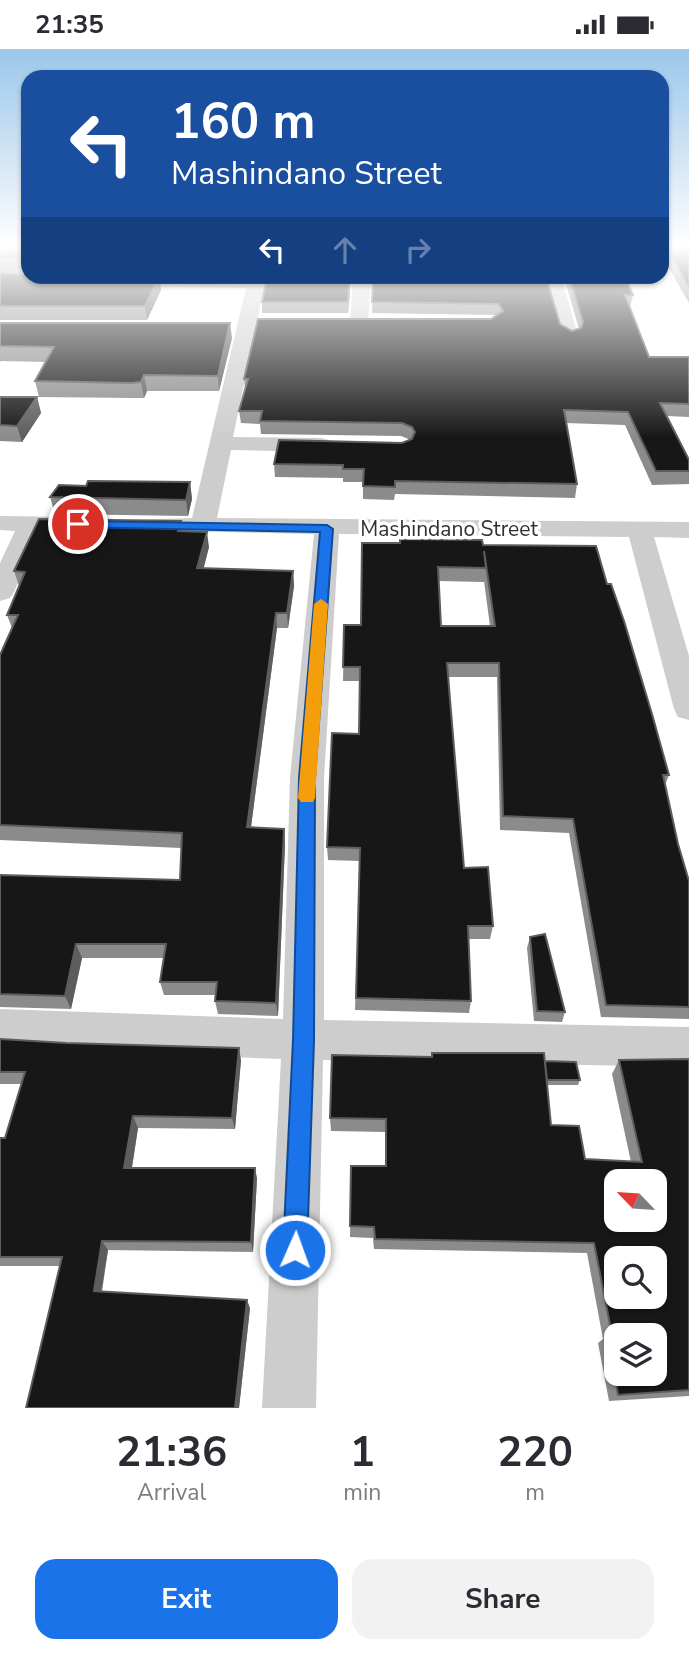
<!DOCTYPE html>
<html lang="en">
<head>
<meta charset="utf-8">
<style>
  :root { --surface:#fff; --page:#f2f2f3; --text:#2b2b33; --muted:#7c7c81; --accent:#1a73e8 }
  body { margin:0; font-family:"Nunito Sans",sans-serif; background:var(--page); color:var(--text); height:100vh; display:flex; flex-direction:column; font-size:26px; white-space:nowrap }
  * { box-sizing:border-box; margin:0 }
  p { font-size:23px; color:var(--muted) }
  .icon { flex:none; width:38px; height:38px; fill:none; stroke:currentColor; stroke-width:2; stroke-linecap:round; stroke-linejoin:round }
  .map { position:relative; height:1359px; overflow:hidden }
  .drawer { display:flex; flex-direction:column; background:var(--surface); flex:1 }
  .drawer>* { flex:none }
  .hud { position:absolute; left:21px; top:21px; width:648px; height:214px; border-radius:21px; box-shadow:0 2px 5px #0004; background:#1a4fa0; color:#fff; overflow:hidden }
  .needle { width:46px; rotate:295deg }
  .fabs { position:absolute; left:604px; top:1120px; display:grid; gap:14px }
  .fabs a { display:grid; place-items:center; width:63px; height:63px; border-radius:14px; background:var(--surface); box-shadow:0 2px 5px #0004; font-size:35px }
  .pin { position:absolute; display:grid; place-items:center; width:60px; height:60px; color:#fff; margin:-30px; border:4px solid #fff; border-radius:50%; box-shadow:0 2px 7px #0007 }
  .me { position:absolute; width:77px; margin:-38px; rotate:2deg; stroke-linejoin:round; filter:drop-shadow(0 0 5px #0008) }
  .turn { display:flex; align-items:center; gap:24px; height:147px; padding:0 35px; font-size:32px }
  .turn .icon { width:91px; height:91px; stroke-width:2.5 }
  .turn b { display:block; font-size:49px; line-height:60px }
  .lanes { display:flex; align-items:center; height:66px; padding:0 35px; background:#0003; justify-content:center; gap:35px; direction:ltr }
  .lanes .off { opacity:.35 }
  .eta { display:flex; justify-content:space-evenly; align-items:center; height:119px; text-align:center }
  .eta b { font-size:42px; font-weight:700; line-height:49px }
  .cta { display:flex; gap:14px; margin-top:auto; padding:14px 35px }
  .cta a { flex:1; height:80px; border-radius:21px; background:var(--accent); color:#fff; font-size:28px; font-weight:700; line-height:80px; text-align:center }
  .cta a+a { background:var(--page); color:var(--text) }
  .status { display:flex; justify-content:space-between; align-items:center; height:49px; padding:0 35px; background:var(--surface); direction:ltr }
  .status svg { height:19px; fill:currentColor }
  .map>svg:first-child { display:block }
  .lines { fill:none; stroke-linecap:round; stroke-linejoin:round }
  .minor { fill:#cdcdcd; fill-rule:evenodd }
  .wall { fill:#8b8b8b; fill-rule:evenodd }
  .shaded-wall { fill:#5d5d5d }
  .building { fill:#171717; stroke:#5d5d5d; stroke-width:2; fill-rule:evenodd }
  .route { fill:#1a73e8; stroke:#114b97; stroke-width:2 }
  .slow { fill:#f59e0b }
  .labels { text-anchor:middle; stroke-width:7; stroke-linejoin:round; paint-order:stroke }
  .far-street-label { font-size:21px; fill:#303030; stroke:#fff }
</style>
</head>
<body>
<div class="status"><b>21:35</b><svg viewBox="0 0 49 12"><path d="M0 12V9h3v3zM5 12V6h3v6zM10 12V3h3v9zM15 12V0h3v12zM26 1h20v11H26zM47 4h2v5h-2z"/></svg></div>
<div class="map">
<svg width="689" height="1359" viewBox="0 0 689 1359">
  <rect width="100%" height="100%" fill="#fff"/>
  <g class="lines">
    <path class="minor" d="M 118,228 L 266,228 L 233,388 L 321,389 L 329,391 L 332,396 L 329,401 L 321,403 L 231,401 L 217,469 L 689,473 L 689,489 L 654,488 L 689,607 L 689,671 L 678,668 L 674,660 L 629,488 L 339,485 L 324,729 L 324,971 L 689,978 L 689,1018 L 323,1011 L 316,1359 L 262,1359 L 281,1010 L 0,1000 L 0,960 L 283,970 L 290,729 L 314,485 L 129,481 L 125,476 L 129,471 L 192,469 L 246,239 L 112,237 L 109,233 Z
      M 353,228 L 371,228 L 368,275 L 359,281 L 350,275 Z
      M 544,228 L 561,228 L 578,286 L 576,290 L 569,292 L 560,286 Z
      M 0,467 L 79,468 L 88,470 L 91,475 L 88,480 L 40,482 L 14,543 L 10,549 L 0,552 L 0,514 L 15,482 L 0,481 Z"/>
  </g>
  <path class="wall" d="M 0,198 L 28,198 L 28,224 L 0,223 Z
    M 662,198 L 689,198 L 689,254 L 662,207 Z
    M 0,224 L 28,228 L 159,228 L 161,241 L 147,271 L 0,271 Z
    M 351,228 L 348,264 L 262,264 L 262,253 Z
    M 373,228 L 546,228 L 560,275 L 572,282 L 579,280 L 564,228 L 625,228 L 633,246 L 630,258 L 629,258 L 649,308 L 689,308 L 689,368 L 667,367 L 689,411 L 689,435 L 652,436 L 625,376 L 566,374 L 577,435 L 575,449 L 395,445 L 394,451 L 363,450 L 363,433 L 343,433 L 343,429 L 275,428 L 274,415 L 402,394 L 411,391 L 401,387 L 261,385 L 260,375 L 241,374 L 239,362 L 245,339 L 244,330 L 491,270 L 496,266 L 372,264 Z
    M 0,274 L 232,289 L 219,342 L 147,342 L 144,349 L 133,349 L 39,348 L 35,332 L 46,313 L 1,312 L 0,313 Z
    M 0,348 L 37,348 L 41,364 L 22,393 L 0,392 Z
    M 190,433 L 192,450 L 188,467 L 55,465 L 50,448 L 86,437 Z
    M 181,472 L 182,482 L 209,498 L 203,519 L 293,522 L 294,537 L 288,579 L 277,579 L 251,778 L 284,780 L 285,795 L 278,967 L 218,965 L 215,952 L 215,946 L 164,946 L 160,933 L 164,909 L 82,909 L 71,960 L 0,958 L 0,826 L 180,831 L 181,799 L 0,791 L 0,606 L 12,579 L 7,566 L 19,537 L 14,522 Z
    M 400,494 L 483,496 L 607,535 L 669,726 L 665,736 L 678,795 L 689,832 L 689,970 L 601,968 L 569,784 L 500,781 L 497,628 L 448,628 L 464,819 L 493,877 L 490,890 L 468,890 L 471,952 L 469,964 L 355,961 L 360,812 L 328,811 L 327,798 L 359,685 L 360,632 L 343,632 L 344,576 L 361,576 ZM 438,532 L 484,533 L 484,532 L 490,577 L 441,577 Z
    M 530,888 L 565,963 L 562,973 L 534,972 L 527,899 Z
    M 0,990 L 241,1011 L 235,1080 L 138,1079 L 132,1119 L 257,1129 L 253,1203 L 108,1201 L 102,1243 L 250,1259 L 239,1359 L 60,1217 L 0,1217 L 0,1089 L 5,1089 L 21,1035 L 0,1035 Z
    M 432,1004 L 545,1012 L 580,1031 L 578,1036 L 547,1036 L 551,1076 L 585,1110 L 631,1113 L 612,1025 L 619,1011 L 689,1010 L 689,1347 L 609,1352 L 598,1294 L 603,1290 L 587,1204 L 374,1200 L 373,1189 L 350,1188 L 351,1117 L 385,1117 L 385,1083 L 331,1082 L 330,1069 L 431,1008 Z"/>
  <path class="shaded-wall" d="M 159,228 L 161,241 L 147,271 L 145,257 Z
    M 350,228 L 351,228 L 348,264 L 348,253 Z
    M 230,274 L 232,289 L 219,342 L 218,327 Z
    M 144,326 L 147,342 L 144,349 L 141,333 Z
    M 37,348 L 41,364 L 22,393 L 17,377 Z
    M 190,433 L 192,450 L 188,467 L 186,451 Z
    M 207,483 L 209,498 L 200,534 L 197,519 Z
    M 293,522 L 294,537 L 288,579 L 287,564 Z
    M 276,564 L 277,579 L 249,793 L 247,778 Z
    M 284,780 L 285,795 L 278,967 L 276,954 Z
    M 76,895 L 82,909 L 71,960 L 65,947 Z
    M 239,999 L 241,1011 L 235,1080 L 232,1069 Z
    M 133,1067 L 138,1079 L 130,1130 L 124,1119 Z
    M 255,1119 L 257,1129 L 253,1203 L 251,1193 Z
    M 102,1192 L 108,1201 L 100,1250 L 94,1242 Z
    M 247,1251 L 250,1259 L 239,1359 L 235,1359 Z"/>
  <path class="building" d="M 0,198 L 28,198 L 28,210 L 0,209 Z
    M 666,198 L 689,198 L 689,238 Z
    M 0,224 L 28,225 L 28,228 L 159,228 L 145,257 L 0,257 Z
    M 267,228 L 350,228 L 348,253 L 262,253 Z
    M 373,228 L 546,228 L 560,275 L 572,282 L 581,279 L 583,273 L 569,228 L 625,228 L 633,246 L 625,246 L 649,308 L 689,308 L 689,355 L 660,354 L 689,411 L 689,422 L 656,422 L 628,363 L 564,361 L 577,435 L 395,432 L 395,438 L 363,437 L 364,420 L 343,420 L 343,416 L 274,415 L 279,391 L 402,394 L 412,390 L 415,383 L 412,378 L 402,374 L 260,372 L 262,362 L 239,362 L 248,330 L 244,330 L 258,270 L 491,270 L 503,262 L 498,255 L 372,253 Z
    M 0,274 L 230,274 L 218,327 L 144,326 L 141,333 L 131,334 L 35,332 L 54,298 L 0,297 Z
    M 0,348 L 37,348 L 17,377 L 0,376 Z
    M 88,432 L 190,433 L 186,451 L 50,448 L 59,436 L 86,437 Z
    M 39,470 L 181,472 L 178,482 L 207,483 L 197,519 L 293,522 L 287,564 L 276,564 L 247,778 L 284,780 L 276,954 L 215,952 L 217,933 L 160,933 L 166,895 L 76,895 L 65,947 L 0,945 L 0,826 L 180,831 L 182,784 L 0,776 L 0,606 L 18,566 L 7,566 L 25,523 L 14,522 Z
    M 400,490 L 482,491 L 483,496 L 596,497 L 607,535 L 611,535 L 624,572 L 652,665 L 669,726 L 663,726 L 678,795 L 689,832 L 689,958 L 606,956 L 573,770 L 503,767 L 499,614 L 447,614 L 464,819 L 488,818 L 493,877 L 468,877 L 471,952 L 356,949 L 360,799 L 327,798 L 332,684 L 359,685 L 360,618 L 343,618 L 344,576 L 361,576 L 362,494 L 400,494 ZM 484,502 L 495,577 L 441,577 L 438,518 L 486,519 Z
    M 545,885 L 565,963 L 537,962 L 530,888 Z
    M 0,990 L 66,994 L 239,999 L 232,1069 L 133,1067 L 124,1119 L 255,1119 L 251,1193 L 102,1192 L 94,1242 L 247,1251 L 235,1359 L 26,1359 L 62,1208 L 0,1208 L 0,1089 L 5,1089 L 25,1023 L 0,1023 Z
    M 432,1004 L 544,1004 L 551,1076 L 579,1077 L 585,1110 L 642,1113 L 619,1011 L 689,1010 L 689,1341 L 618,1346 L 607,1286 L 612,1286 L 594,1194 L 375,1190 L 374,1178 L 350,1177 L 351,1117 L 386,1117 L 386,1070 L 330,1069 L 332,1006 L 432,1008 ZM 616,1132 L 654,1132 L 654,1171 L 616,1171 ZM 616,1209 L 654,1209 L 654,1248 L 616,1248 ZM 616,1286 L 654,1286 L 654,1325 L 616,1325 Z
    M 545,1012 L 576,1013 L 580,1031 L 547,1031 Z"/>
  <linearGradient id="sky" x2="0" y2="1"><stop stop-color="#9bc7ea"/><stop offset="0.51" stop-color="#fff"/><stop offset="1" stop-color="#fff" stop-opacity="0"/></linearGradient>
  <rect width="689" height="389" fill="url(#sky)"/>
  <path class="route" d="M 78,472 L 327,476 L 333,480 L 315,729 L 314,991 L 307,1201 L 303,1210 L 295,1214 L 286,1210 L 283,1201 L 293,991 L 299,729 L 320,483 L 73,478 L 71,475 Z"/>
  <path class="slow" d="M 321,550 L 328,555 L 315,749 L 313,753 L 301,753 L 298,749 L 314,555 Z"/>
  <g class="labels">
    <g class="far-street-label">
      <text x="449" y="487">Mashindano Street</text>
    </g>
  </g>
</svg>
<div class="fabs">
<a><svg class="needle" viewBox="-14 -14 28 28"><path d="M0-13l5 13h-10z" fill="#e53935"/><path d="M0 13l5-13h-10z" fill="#7c7c81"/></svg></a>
<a><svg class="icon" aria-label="search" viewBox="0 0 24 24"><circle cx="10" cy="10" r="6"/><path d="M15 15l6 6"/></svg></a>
<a><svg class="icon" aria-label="layers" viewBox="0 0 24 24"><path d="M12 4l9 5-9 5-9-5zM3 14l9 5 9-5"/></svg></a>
</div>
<div class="pin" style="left:78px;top:475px;background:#d93025"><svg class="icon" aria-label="arrive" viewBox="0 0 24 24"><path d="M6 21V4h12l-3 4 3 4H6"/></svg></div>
<svg class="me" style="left:295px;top:1201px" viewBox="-20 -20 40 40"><circle r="17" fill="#1a73e8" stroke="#fff" stroke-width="3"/><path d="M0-11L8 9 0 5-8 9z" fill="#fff"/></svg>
<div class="hud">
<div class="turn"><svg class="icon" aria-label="left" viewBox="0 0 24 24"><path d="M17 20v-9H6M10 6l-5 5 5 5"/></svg><div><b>160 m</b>Mashindano Street</div></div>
<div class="lanes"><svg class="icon" aria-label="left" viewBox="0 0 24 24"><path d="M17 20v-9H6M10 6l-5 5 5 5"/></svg><svg class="icon off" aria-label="ahead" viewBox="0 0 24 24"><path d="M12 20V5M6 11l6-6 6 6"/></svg><svg class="icon off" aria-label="right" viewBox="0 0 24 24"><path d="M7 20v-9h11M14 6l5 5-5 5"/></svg></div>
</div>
</div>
<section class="drawer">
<div class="eta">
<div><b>21:36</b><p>Arrival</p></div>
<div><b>1</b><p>min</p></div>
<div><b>220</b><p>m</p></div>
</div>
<div class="cta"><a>Exit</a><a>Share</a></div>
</section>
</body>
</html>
